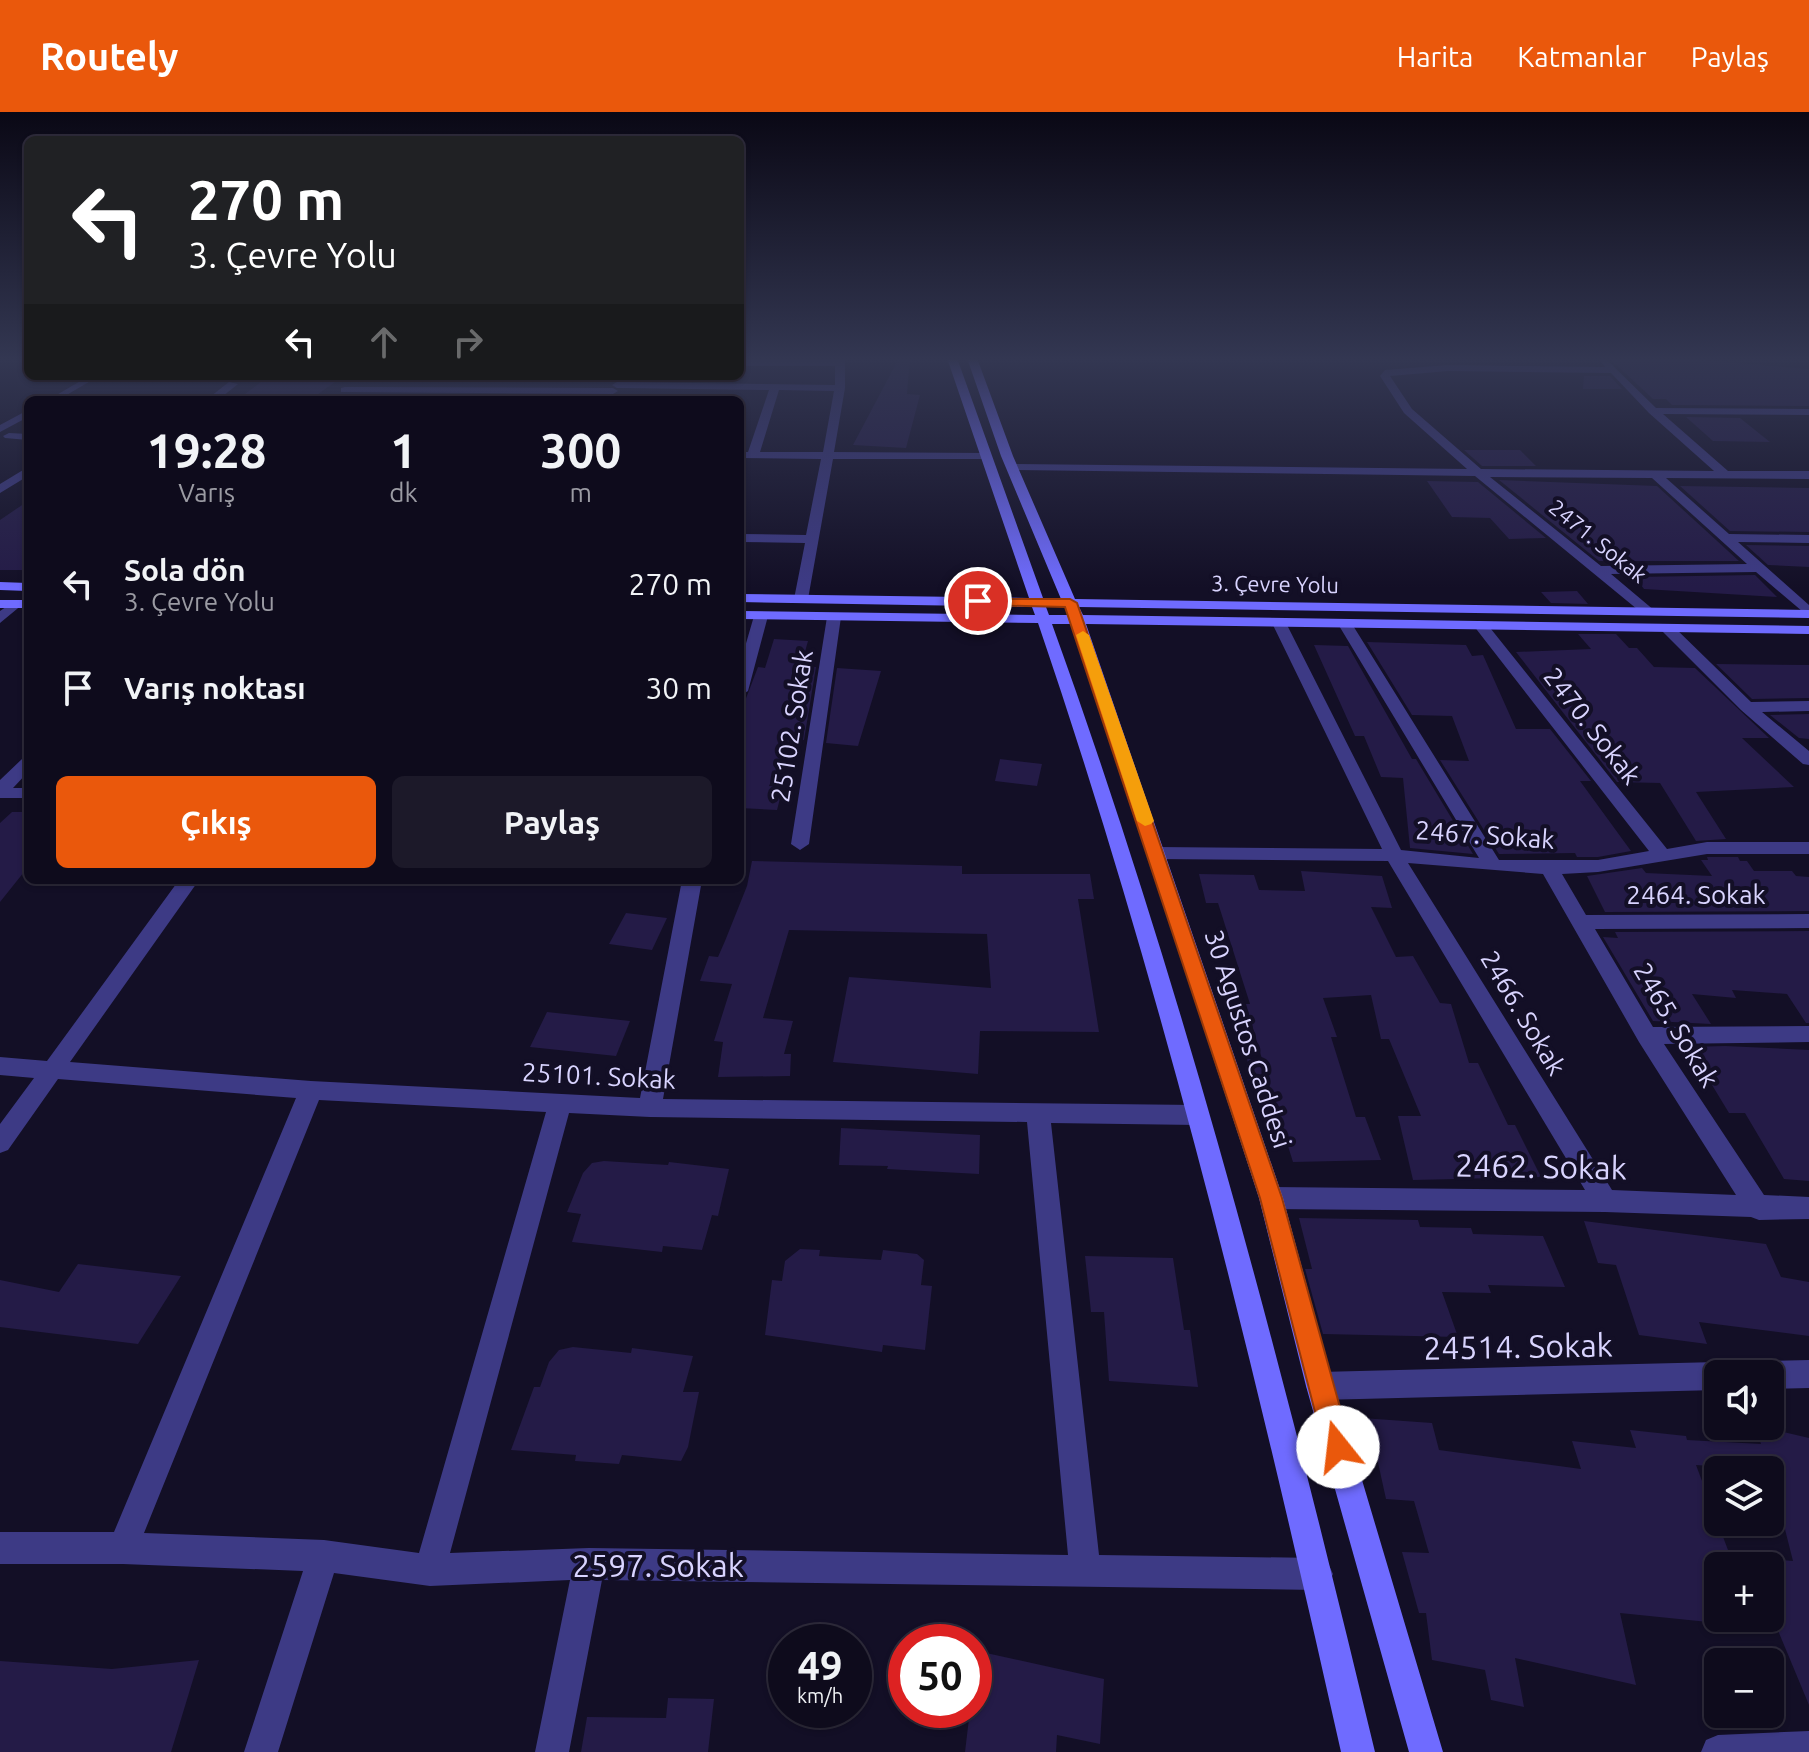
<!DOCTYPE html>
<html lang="tr">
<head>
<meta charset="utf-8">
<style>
  :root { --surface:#0e0b1c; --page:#1c1929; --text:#f1f3f6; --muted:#9b9ba3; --line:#2e2b3b; --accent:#ea580c }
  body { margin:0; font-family:Ubuntu,sans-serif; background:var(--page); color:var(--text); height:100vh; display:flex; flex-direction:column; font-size:30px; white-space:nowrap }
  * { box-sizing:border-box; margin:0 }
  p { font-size:26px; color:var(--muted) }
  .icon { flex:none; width:44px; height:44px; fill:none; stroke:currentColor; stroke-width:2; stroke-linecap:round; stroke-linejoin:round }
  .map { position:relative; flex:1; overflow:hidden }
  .drawer { position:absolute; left:24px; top:284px; width:720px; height:488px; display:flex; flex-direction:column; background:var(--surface); border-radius:12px; box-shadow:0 2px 6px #0004,0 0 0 2px var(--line) }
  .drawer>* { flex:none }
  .banner { position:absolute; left:24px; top:24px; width:720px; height:244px; border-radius:12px; box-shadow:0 2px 6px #0004,0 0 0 2px var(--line); background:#202124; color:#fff; overflow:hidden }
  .tools { position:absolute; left:1704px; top:1248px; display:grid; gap:16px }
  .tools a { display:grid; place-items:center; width:80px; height:80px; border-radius:12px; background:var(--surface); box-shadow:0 2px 6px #0004,0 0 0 2px var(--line); font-size:40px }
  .speed { position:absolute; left:768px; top:1512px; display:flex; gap:16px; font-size:40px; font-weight:700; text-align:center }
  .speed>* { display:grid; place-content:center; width:104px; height:104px; border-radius:50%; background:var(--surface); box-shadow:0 2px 6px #0004,0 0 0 2px var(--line); line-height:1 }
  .speed small { font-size:20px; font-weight:400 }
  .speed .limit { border:12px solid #d22; background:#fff; color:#111 }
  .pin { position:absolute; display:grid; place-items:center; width:68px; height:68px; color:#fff; margin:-34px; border:4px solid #fff; border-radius:50%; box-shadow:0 2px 8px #0007 }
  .me { position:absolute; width:88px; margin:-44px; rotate:344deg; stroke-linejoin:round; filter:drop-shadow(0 0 6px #0008) }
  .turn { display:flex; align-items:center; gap:28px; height:168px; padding:0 32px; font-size:36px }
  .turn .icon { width:104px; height:104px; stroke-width:2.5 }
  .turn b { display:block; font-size:56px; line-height:68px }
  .lanes { display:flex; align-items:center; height:76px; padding:0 32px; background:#0003; justify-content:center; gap:40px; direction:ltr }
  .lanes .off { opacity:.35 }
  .eta { display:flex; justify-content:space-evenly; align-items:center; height:136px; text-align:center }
  .eta b { font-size:48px; font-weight:700; line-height:56px }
  .cta { display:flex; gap:16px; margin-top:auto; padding:16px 32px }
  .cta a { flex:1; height:92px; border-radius:12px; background:var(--accent); color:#fff; font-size:32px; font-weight:700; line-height:92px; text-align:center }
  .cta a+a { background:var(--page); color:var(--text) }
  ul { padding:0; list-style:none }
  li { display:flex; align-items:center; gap:24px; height:104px; padding:0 32px }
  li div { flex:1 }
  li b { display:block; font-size:30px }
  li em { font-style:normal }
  header { display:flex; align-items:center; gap:48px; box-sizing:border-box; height:112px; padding:0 40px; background:var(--accent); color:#fff }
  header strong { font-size:38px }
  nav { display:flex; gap:44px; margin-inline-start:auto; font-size:28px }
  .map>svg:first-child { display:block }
  .building { fill:#241b47 }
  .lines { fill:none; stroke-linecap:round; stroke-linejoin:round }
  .lane { fill:#3d3a85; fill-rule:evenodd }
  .street { fill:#3d3a85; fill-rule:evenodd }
  .secondary { fill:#6f6bff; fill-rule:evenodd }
  .route { fill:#ea580c; stroke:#983908; stroke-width:2 }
  .slow { fill:#f59e0b }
  .labels { text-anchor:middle; stroke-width:8; stroke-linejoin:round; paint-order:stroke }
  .far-street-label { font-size:22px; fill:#d9d4ff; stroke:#130f26 }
  .street-label { font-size:26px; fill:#d9d4ff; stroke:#130f26 }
  .near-street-label { font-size:32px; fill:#d9d4ff; stroke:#130f26 }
</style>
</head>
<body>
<header>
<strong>Routely</strong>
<nav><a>Harita</a><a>Katmanlar</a><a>Paylaş</a></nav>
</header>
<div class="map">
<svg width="1809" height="1640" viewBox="0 0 1809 1640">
  <rect width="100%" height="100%" fill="#130f26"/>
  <path class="building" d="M 899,246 L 910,246 L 907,282 L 920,283 L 906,336 L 853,333 Z
    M 1609,246 L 1676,246 L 1809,257 L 1809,294 L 1672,293 L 1666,287 L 1653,287 Z
    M 269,264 L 343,264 L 310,288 L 237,288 Z
    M 1584,264 L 1610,264 L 1622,277 L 1583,277 Z
    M 1686,305 L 1740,306 L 1770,330 L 1713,329 Z
    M 1464,338 L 1520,338 L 1536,354 L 1482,354 Z
    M 1499,368 L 1657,374 L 1739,449 L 1599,449 Z
    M 1427,369 L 1478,370 L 1546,426 L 1509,427 L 1490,406 L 1452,405 Z
    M 1680,374 L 1809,376 L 1809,420 L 1730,419 Z
    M 28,389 L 28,458 L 0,458 L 0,408 Z
    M 1746,433 L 1809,434 L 1809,455 L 1768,453 Z
    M 1755,463 L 1777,485 L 1644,477 L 1635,465 Z
    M 1577,479 L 1588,492 L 1551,491 L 1541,480 Z
    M 1578,522 L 1616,522 L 1629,536 L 1637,536 L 1654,555 L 1695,556 L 1769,626 L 1742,626 L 1794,675 L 1696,680 L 1726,727 L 1696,729 L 1660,671 L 1617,670 L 1516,540 L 1591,537 Z
    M 774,527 L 808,529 L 801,554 L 816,555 L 804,628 L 791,627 L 769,674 L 783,675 L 777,698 L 740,696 L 740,602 L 758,555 L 765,556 Z
    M 1367,530 L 1466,533 L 1472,544 L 1483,543 L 1516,617 L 1550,617 L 1591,669 L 1580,669 L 1631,739 L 1598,745 L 1577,745 L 1575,741 L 1499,742 L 1440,648 L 1469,649 L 1452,604 L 1412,603 Z
    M 1314,533 L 1348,534 L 1412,647 L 1416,647 L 1473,742 L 1410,736 L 1403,666 L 1381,665 L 1364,624 L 1355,624 Z
    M 1716,552 L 1809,553 L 1809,586 L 1752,587 Z
    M 837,556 L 881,559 L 858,634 L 826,631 Z
    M 1809,602 L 1809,627 L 1799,626 L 1770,603 Z
    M 1000,647 L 1042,652 L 1037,674 L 995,669 Z
    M 12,700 L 28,700 L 28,755 L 0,790 L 0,711 Z
    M 1707,745 L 1738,745 L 1740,749 L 1747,749 L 1754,759 L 1792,759 L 1796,764 L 1809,765 L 1809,799 L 1605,800 L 1587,764 L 1642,756 L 1646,761 L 1712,764 L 1701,748 L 1708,748 Z
    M 752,749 L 962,754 L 962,762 L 1090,762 L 1094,787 L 1078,787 L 1099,920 L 980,919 L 978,962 L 833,950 L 849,865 L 991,876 L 987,822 L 789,818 L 763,906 L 793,909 L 784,942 L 791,942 L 790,964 L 718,965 L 723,930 L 714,929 L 732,872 L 700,869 L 709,844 L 718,845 L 725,829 L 747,774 Z
    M 1301,759 L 1382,764 L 1392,796 L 1371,795 L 1396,845 L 1413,844 L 1440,891 L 1451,892 L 1469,951 L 1478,951 L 1508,1013 L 1515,1013 L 1541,1065 L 1413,1068 L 1398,1004 L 1421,1004 L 1389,927 L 1381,927 L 1371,883 L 1323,886 L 1337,925 L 1331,925 L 1356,1005 L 1365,1005 L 1381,1048 L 1293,1050 L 1269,974 L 1253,974 L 1247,947 L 1262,947 L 1246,892 L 1250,892 L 1218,791 L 1206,791 L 1199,762 L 1254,763 L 1259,778 L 1305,779 Z
    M 626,801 L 667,806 L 652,838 L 609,832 Z
    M 1809,819 L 1809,911 L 1806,911 L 1787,882 L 1732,878 L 1736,886 L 1692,882 L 1711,912 L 1653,909 L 1603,825 L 1618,826 L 1615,820 Z
    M 547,900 L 630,909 L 616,944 L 530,935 Z
    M 1725,934 L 1809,938 L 1809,1069 L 1784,1067 L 1745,1001 L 1729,1001 L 1689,935 Z
    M 841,1016 L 980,1023 L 979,1062 L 887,1057 L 888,1054 L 839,1053 Z
    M 604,1049 L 668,1053 L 669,1050 L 729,1057 L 718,1104 L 712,1103 L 702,1138 L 663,1134 L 662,1140 L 572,1130 L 581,1102 L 567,1100 L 583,1061 L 592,1051 Z
    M 1299,1106 L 1418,1108 L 1420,1115 L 1471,1116 L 1473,1122 L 1543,1124 L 1565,1175 L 1488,1173 L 1491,1181 L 1442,1180 L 1458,1225 L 1323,1222 L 1305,1157 L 1312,1157 Z
    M 1584,1109 L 1766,1132 L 1781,1165 L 1809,1170 L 1809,1224 L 1699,1210 L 1707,1232 L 1639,1223 L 1616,1153 L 1598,1151 Z
    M 800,1137 L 820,1138 L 819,1144 L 881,1148 L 883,1138 L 917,1142 L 924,1148 L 921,1173 L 932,1174 L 925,1238 L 883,1233 L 882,1240 L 765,1223 L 772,1168 L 782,1169 L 785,1149 Z
    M 1085,1144 L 1173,1146 L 1184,1218 L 1190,1218 L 1198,1275 L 1109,1269 L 1104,1200 L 1091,1200 Z
    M 78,1152 L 181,1164 L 138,1232 L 0,1215 L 0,1168 L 59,1180 Z
    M 573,1235 L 631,1241 L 632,1236 L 693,1244 L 683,1280 L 699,1280 L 688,1335 L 681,1349 L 622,1343 L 619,1352 L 575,1349 L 576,1343 L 511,1338 L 534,1275 L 540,1275 L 549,1250 L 559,1238 Z
    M 1348,1305 L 1432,1311 L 1439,1338 L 1581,1357 L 1572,1329 L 1636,1336 L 1630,1318 L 1686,1324 L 1687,1328 L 1761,1332 L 1755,1314 L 1758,1314 L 1809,1326 L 1809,1593 L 1777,1516 L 1770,1516 L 1770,1447 L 1793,1449 L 1770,1358 L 1696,1353 L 1734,1454 L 1718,1454 L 1718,1511 L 1620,1501 L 1636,1573 L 1515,1546 L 1524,1595 L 1491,1588 L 1485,1558 L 1432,1548 L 1426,1501 L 1419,1501 L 1402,1440 L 1429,1441 L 1414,1389 L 1386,1387 L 1377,1346 L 1358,1345 Z
    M 977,1539 L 1104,1567 L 1100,1632 L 1057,1623 L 1056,1640 L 965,1640 L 970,1598 L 974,1598 Z
    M 199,1548 L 171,1640 L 0,1640 L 0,1549 L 112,1557 Z
    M 668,1586 L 714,1587 L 708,1640 L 581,1640 L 587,1605 L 666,1606 Z"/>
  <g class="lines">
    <path class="lane" d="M 89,264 L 99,264 L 58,288 L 48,288 Z
      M 28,298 L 28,305 L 0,320 L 0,313 Z"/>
    <path class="street" d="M 835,246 L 845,246 L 845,276 L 834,340 L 984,341 L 990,344 L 984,347 L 833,347 L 808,487 L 801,491 L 794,487 L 805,431 L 740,430 L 740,422 L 806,423 L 821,347 L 740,346 L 740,340 L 748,340 L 769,278 L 617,276 L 612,273 L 617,270 L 835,273 L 835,254 L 740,254 L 740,248 ZM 779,278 L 834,279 L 823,340 L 760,340 Z
      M 1605,246 L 1656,296 L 1809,297 L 1809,303 L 1663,302 L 1728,359 L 1809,359 L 1809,367 L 1666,366 L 1729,422 L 1809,423 L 1809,431 L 1738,430 L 1809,493 L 1809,505 L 1756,460 L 1611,462 L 1655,499 L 1653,502 L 1643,502 L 1475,364 L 1012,358 L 1006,355 L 1012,352 L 1467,357 L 1404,301 L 1380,264 L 1385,258 L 1448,253 L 1605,255 L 1600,249 ZM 1448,259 L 1611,261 L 1649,301 L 1714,359 L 1481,357 L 1412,297 L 1390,264 ZM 1490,365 L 1652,366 L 1747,452 L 1601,454 Z
      M 229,270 L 238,272 L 218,288 L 206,288 Z
      M 345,275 L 613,276 L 618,279 L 613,282 L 341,280 L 341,276 Z
      M 9,321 L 28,322 L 28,328 L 5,326 L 3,324 Z
      M 28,355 L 28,364 L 0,381 L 0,372 Z
      M 16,488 L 23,492 L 0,511 L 0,499 Z
      M 761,500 L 768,504 L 748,579 L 740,584 L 740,552 L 754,504 Z
      M 834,501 L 841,505 L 809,732 L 800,738 L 791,732 L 827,505 Z
      M 1279,507 L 1286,511 L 1401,738 L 1479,746 L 1338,512 L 1340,509 L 1350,509 L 1352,512 L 1499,748 L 1598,748 L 1649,739 L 1477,518 L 1475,515 L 1482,511 L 1487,512 L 1667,737 L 1707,730 L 1809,730 L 1809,742 L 1707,742 L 1598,760 L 1562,762 L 1586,803 L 1809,802 L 1809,816 L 1595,817 L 1653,915 L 1809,914 L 1809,930 L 1664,932 L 1764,1083 L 1809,1085 L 1809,1107 L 1759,1108 L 1751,1105 L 1605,1100 L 1271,1097 L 1262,1094 L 1259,1086 L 1262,1078 L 1271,1075 L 1585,1078 L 1388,749 L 1156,747 L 1147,741 L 1156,735 L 1382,737 L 1272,511 ZM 1408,751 L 1543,762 L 1639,930 L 1736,1083 L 1612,1078 Z
      M 1667,512 L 1672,513 L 1751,590 L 1809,589 L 1809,599 L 1762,600 L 1809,639 L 1809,653 L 1803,652 L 1741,598 L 1662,519 L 1660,516 Z
      M 28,646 L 28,660 L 13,676 L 28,676 L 28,686 L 0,686 L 0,668 L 22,647 Z
      M 179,768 L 199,768 L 70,950 L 311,969 L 640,986 L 682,768 L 702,768 L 663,987 L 1197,993 L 1205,996 L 1209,1003 L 1205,1010 L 1197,1013 L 1051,1011 L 1099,1443 L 1317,1446 L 1328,1451 L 1333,1462 L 1328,1473 L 1317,1478 L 602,1468 L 569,1640 L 535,1640 L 570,1468 L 430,1474 L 334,1461 L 278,1640 L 244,1640 L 303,1459 L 123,1452 L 0,1452 L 0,1420 L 114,1420 L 296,986 L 58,967 L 8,1038 L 0,1041 L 0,1012 L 34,966 L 0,963 L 0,945 L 47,949 ZM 319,988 L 546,1000 L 419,1441 L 324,1428 L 144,1421 ZM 569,1001 L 650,1005 L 1027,1010 L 1068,1443 L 589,1436 L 450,1441 Z
      M 1809,1248 L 1809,1276 L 1770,1277 L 1770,1262 L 1756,1262 L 1760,1253 L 1770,1249 Z
      M 1718,1250 L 1728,1254 L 1731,1262 L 1718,1262 L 1718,1278 L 1320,1288 L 1310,1284 L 1306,1274 L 1310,1264 L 1320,1260 Z
      M 1809,1619 L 1809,1640 L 1701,1640 L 1706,1628 L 1718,1623 Z"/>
    <path class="secondary" d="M 947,246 L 957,246 L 1043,486 L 1061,487 L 1001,344 L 967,246 L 977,246 L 1013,344 L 1075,487 L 1809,498 L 1809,506 L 1079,495 L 1083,503 L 1809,514 L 1809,522 L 1086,512 L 1283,1086 L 1334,1274 L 1443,1640 L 1409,1640 L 1306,1274 L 1259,1086 L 1072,512 L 1052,512 C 1185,880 1284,1260 1375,1640 L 1341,1640 C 1256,1260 1164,880 1038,511 L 740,507 L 740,499 L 1035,503 L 1032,495 L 740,490 L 740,482 L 1029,486 ZM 1046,495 L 1065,495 L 1068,503 L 1049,503 Z
      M 0,470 L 28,471 L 28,479 L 0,478 Z
      M 0,488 L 28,488 L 28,496 L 0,496 Z"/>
  </g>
  <linearGradient id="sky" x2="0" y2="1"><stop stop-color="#0a0815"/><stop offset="0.52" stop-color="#333752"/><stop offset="1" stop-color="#333752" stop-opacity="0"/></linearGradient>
  <rect width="1809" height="476" fill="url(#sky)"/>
  <path class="route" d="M 974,487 L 1070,487 L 1077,491 L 1282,1086 L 1351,1335 L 1347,1345 L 1338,1349 L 1328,1345 L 1324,1335 L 1260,1086 L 1065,495 L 978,493 L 974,492 Z"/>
  <path class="slow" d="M 1083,519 L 1089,523 L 1154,709 L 1151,712 L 1145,714 L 1137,709 L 1076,523 Z"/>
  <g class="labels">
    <g class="far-street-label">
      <text transform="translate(1598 429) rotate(39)" y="8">2471. Sokak</text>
      <text transform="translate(1275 472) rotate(1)" y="8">3. Çevre Yolu</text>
    </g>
    <g class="street-label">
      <text transform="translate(792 614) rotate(-81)" y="9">25102. Sokak</text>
      <text transform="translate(1592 614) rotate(52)" y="9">2470. Sokak</text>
      <text transform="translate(1485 723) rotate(4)" y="9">2467. Sokak</text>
      <text x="1696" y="792">2464. Sokak</text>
      <text transform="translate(1523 901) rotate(59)" y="9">2466. Sokak</text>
      <text transform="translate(1676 913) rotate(59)" y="9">2465. Sokak</text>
      <text transform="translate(1248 927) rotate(72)" y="9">30 Agustos Caddesi</text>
      <text transform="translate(599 964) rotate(3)" y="9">25101. Sokak</text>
    </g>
    <g class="near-street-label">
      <text transform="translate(1541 1055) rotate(1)" y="11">2462. Sokak</text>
      <text transform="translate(1518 1235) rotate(-1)" y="11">24514. Sokak</text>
      <text x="658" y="1465">2597. Sokak</text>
    </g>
  </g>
</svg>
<div class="tools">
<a><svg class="icon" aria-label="sound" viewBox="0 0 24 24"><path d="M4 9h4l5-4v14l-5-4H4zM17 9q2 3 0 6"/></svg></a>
<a><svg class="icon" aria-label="layers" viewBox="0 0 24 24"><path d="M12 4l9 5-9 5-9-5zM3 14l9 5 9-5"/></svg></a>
<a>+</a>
<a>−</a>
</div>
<div class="speed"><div>49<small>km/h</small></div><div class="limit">50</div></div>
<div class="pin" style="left:978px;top:489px;background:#d93025"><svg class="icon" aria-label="arrive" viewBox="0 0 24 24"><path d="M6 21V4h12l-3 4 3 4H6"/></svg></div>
<svg class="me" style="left:1338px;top:1335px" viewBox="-20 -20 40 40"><circle r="19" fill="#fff"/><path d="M0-13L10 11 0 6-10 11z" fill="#ea580c"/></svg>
<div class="banner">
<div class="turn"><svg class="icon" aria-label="left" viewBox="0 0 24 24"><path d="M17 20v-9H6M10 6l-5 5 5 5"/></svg><div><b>270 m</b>3. Çevre Yolu</div></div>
<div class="lanes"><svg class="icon" aria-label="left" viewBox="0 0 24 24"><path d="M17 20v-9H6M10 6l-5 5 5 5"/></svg><svg class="icon off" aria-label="ahead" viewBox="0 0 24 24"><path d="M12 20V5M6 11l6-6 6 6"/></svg><svg class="icon off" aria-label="right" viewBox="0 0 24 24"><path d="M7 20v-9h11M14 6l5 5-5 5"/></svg></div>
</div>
<section class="drawer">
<div class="eta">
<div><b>19:28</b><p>Varış</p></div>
<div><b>1</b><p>dk</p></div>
<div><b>300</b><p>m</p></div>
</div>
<ul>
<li><svg class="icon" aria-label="left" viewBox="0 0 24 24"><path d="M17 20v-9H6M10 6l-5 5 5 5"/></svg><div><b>Sola dön</b><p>3. Çevre Yolu</p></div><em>270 m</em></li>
<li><svg class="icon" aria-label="arrive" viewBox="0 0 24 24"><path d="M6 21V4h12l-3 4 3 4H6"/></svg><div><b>Varış noktası</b></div><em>30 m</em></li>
</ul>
<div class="cta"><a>Çıkış</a><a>Paylaş</a></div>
</section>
</div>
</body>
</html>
